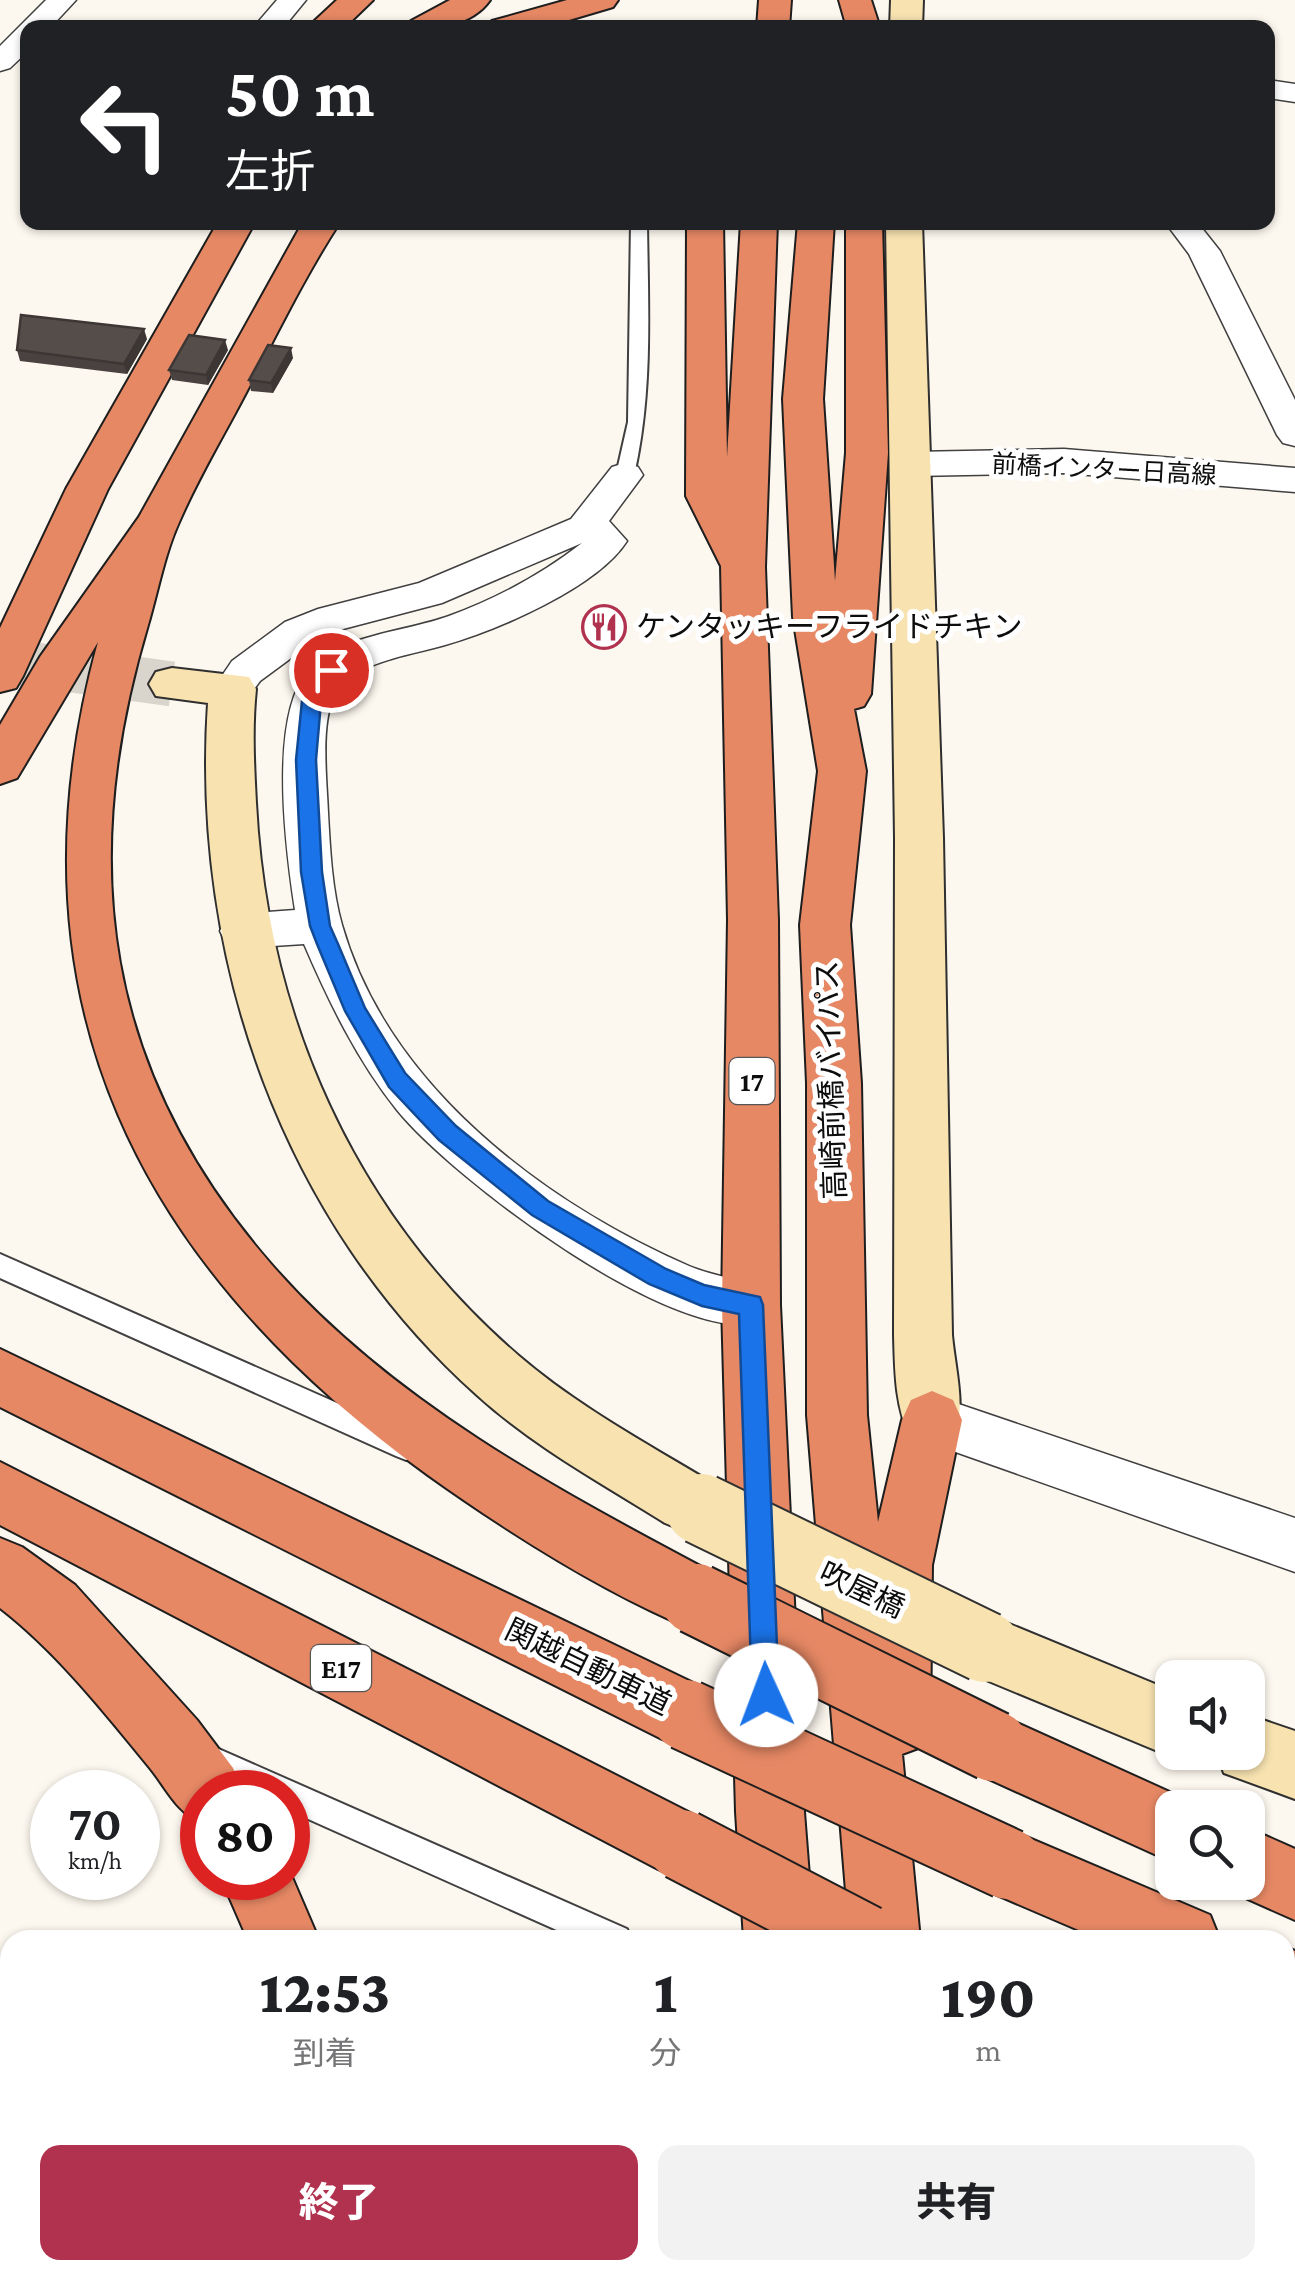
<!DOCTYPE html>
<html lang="ja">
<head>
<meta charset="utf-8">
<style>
  :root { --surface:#fff; --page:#f2f2f2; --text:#202124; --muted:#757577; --accent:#b0324f }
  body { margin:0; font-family:"Crimson Pro","Noto Sans JP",serif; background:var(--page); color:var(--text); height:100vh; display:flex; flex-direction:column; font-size:38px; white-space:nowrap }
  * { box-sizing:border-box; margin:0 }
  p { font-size:32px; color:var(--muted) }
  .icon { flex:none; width:55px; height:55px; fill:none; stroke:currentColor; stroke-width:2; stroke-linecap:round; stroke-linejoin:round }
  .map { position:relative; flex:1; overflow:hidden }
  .drawer { position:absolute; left:0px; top:1930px; width:1295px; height:350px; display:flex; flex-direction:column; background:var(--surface); border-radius:30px 30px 0 0; box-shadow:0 2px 8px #0004 }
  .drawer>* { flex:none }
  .guide { position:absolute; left:20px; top:20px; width:1255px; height:210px; border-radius:20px; box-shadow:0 2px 8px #0004; background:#202124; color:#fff; overflow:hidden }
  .fabs { position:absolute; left:1155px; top:1660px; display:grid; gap:20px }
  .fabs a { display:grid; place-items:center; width:110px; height:110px; border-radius:20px; background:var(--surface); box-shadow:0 2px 8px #0004; font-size:50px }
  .speed { position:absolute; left:30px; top:1770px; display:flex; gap:20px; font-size:50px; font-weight:700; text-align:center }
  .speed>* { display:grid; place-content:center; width:130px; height:130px; border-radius:50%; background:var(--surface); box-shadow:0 2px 8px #0004; line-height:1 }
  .speed small { font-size:25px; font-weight:400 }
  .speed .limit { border:15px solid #d22; background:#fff; color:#111 }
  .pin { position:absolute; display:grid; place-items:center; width:85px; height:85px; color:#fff; margin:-42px; border:5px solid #fff; border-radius:50%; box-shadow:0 2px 10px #0007 }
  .me { position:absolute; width:110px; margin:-55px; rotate:358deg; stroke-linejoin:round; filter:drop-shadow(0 0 8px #0008) }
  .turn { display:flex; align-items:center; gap:35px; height:210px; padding:0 40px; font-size:45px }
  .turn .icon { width:130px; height:130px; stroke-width:2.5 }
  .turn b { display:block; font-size:70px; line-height:85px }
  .eta { display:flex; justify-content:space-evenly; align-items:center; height:170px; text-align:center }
  .eta b { font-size:60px; font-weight:800; line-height:70px }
  .button { display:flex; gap:20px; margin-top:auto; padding:20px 40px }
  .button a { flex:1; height:115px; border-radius:20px; background:var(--accent); color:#fff; font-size:40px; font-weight:800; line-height:115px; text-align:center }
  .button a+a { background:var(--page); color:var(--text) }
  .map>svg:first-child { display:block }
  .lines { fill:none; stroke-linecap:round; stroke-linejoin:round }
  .secondary-tunnel { stroke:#d9d5cd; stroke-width:45; stroke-dasharray:45 22; stroke-linecap:butt }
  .lane-casing { stroke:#404040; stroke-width:4 }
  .street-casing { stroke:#404040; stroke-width:3 }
  .secondary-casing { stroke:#2f2f2f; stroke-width:4 }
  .highway-casing { stroke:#1e1e1e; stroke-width:4 }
  .lane { fill:#fff; fill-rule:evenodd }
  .street { fill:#fff; fill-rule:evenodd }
  .secondary { fill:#f7e2b0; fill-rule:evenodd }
  .highway { fill:#e68864; fill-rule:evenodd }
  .secondary-bridge-far1-casing { stroke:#2f2f2f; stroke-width:60; stroke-linecap:butt }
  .secondary-bridge-casing { stroke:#2f2f2f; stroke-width:74; stroke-linecap:butt }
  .highway-bridge-casing { stroke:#1e1e1e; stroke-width:74; stroke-linecap:butt }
  .secondary-bridge-far1 { stroke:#f7e2b0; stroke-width:56 }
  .secondary-bridge { stroke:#f7e2b0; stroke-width:70 }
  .highway-bridge { stroke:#e68864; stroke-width:70 }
  .wall { fill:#494240 }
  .shaded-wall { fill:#3c3634 }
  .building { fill:#554d4a; stroke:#3c3634; stroke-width:2.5 }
  .route { fill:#1a73e8; stroke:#114b97; stroke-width:2.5 }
  .labels { text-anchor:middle; stroke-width:10; stroke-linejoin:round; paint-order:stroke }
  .far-street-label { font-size:25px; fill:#0d0d0d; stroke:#fff }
  .shield { fill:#fff; stroke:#565656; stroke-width:2.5 }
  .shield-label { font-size:28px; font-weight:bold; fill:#0d0d0d }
  .poi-label { font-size:30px; fill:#0d0d0d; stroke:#fff; text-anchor:start }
  .street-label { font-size:30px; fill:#0d0d0d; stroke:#fff }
</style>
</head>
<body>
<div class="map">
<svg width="1295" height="2280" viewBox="0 0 1295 2280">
  <rect width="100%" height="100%" fill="#fdf8ef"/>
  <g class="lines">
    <path class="secondary-tunnel" d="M 0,660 L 172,684"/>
    <g class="lane-casing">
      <path id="lane" d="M 631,222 L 647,222 C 648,308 653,392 634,475 L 625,481 L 616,475 L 628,422 Z
        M 0,1254 L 416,1438 L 420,1447 L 416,1456 L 406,1460 L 396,1456 L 0,1278 Z
        M 205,1743 L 627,1929 L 632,1940 L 579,1940 L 288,1810 L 288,1792 L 248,1792 L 194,1769 L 190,1758 L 194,1747 Z
        M 1197,2270 L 1245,2270 L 1249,2280 L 1202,2280 Z"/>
    </g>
    <g class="street-casing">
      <path id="street" d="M 46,0 L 76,0 L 50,28 L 28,28 L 28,51 L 10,68 L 0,71 L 0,46 Z
        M 277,0 L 306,0 L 283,28 L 253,28 Z
        M 1268,80 L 1295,84 L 1295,102 L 1268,98 Z
        M 1165,222 L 1197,222 L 1220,251 L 1295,400 L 1295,446 L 1283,443 L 1277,435 L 1189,254 Z
        M 1064,449 L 1295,468 L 1295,492 L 1064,473 L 913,476 L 900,472 L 895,464 L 900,456 L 913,452 Z
        M 625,463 L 638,467 L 643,475 L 609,521 L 627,541 C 597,588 497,630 445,645 C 412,655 364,660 340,687 C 318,712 327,780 328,813 C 330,850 332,890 342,925 C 388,1086 543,1202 689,1266 C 715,1277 743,1279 769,1289 L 776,1305 L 769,1321 C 682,1354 451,1177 397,1110 C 357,1060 329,1002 304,944 L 242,948 L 226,943 L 220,931 L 226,919 L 242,914 L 295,910 C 286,851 268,718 308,671 C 340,634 406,632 449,616 C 496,599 542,574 582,543 L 442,603 L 343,629 L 313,642 L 260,681 L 247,699 L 233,703 L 219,699 L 213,689 L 232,661 L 285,622 L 318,609 L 419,583 L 571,519 L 612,467 Z
        M 932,1395 L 1295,1518 L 1295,1572 L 913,1437 L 906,1420 L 913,1403 Z"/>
    </g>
    <g class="secondary-casing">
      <path id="secondary" d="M 891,0 L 923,0 L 922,28 L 890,28 Z
        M 886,222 L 922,222 L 943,838 L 952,1335 C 955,1369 967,1410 953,1440 L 932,1449 L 911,1440 C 895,1406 895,1372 894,1335 L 895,838 Z
        M 172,668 L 249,677 L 256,689 C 252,727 254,765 256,803 C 267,1017 355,1215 519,1356 C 576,1405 644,1442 709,1481 L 718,1502 L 709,1523 L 687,1532 L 665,1523 C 601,1483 533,1446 477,1395 C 283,1222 191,960 208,703 L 156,696 L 149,684 L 156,672 Z
        M 985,1614 L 1172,1691 L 1172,1752 L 1184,1752 L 1172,1757 L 962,1670 L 952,1647 L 962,1624 Z
        M 1248,1715 L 1295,1731 L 1295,1799 L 1224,1773 L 1216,1752 L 1248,1752 Z"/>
    </g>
    <g class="highway-casing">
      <path id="highway" d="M 337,0 L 373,0 L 344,28 L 307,28 Z
        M 450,0 L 490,0 C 471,27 436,28 407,28 L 411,21 Z
        M 567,0 L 618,0 L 613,7 L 542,28 L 488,28 L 492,21 Z
        M 759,0 L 791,0 L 789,28 L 757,28 Z
        M 839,0 L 871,0 L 880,28 L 847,28 Z
        M 218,222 L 255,222 L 108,489 L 23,676 L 16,688 L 0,692 L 0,628 L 66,489 Z
        M 303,222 L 340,222 C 306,274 279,330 250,385 C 227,430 200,474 180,520 C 165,552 158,591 148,625 C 76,865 104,1072 271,1264 C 392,1403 559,1491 719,1576 L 728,1599 L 719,1622 L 696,1631 C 602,1592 511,1534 428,1475 C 140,1267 0,999 98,642 L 17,778 L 0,784 L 0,725 L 40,657 L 139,517 Z
        M 687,222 L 723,222 L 727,457 L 741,222 L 777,222 L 765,567 L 778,920 L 780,1305 L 804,1812 L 814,1940 L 744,1940 L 736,1812 L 722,1305 L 728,920 L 721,566 L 686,496 Z
        M 798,222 L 834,222 L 823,399 L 835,581 L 846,453 L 846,222 L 882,222 L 888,453 L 871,694 L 864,706 L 854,709 L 866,771 L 850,925 L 861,1083 L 867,1415 L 878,1522 L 902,1420 L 911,1400 L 932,1391 L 953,1400 L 962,1420 L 932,1565 L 930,1723 L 921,1747 L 902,1754 L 920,1940 L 850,1940 L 807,1415 L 807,1083 L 800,925 L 818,771 L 793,617 L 783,399 Z
        M 0,1349 L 710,1691 L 719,1715 L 710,1739 L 686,1748 L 662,1739 L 0,1407 Z
        M 0,1462 L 706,1821 L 717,1845 L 706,1869 L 682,1880 L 658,1869 L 0,1525 Z
        M 0,1538 L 22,1547 L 75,1585 L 197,1720 L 233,1768 L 243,1792 L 202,1792 L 202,1823 C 177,1813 167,1789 150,1768 C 105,1713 56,1651 0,1608 Z
        M 993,1712 L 1196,1804 L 1198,1808 L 1172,1808 L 1172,1862 L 969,1770 L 959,1746 L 969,1722 Z
        M 1248,1828 L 1295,1849 L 1295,1920 L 1223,1888 L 1221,1882 L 1248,1882 Z
        M 1008,1829 L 1210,1915 L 1220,1940 L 1102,1940 L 983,1889 L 973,1864 L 983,1839 Z
        M 288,1868 L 319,1940 L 248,1940 L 221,1878 L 288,1878 Z
        M 1285,1947 L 1295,1951 L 1295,2024 L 1285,2020 Z
        M 1285,2107 L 1295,2112 L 1295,2188 L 1285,2183 Z
        M 281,2270 L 359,2270 L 358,2280 L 280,2280 Z
        M 762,2270 L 840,2270 L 841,2280 L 763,2280 Z
        M 881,2270 L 959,2270 L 960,2280 L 882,2280 Z"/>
    </g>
    <use href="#lane" class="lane"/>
    <use href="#street" class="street"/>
    <use href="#secondary" class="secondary"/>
    <use href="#highway" class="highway"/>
    <g class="secondary-bridge-far1-casing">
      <path id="secondary-bridge-far1" d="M 687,1502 L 706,1512"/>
    </g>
    <g class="secondary-bridge-casing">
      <path id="secondary-bridge" d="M 701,1509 L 985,1647"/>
    </g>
    <g class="highway-bridge-casing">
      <path id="highway-bridge" d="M 696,1599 L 993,1746
        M 686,1715 L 1008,1864
        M 682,1845 L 865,1940"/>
    </g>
    <use href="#secondary-bridge-far1" class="secondary-bridge-far1"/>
    <use href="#secondary-bridge" class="secondary-bridge"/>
    <use href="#highway-bridge" class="highway-bridge"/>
  </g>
  <path class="wall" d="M 147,339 L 127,374 L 20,361 L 17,350 Z
    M 228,350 L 208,385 L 172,380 L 169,370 Z
    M 293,358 L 273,393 L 251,391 L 249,380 Z"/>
  <path class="shaded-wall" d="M 144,329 L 147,339 L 127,374 L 124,364 Z
    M 225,340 L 228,350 L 208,385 L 206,375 Z
    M 291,348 L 293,358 L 273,393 L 271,383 Z"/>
  <path class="building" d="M 21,315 L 144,329 L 124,364 L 17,350 Z
    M 189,335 L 225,340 L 206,375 L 169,370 Z
    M 268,345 L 291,348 L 271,383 L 249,380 Z"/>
  <path class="route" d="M 331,664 L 341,670 L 321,702 L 316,760 L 322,872 L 330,926 L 338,944 L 365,1008 L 405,1073 L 456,1126 L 548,1201 L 666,1269 L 704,1285 L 760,1297 L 763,1305 L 779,1695 L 775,1705 L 766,1709 L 756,1705 L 752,1695 L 739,1314 L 702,1306 L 649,1284 L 532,1215 L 439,1140 L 389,1087 L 345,1011 L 317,944 L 310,926 L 301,872 L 296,760 L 302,701 L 325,666 Z"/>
  <defs>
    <g id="restaurant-ring" transform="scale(2.25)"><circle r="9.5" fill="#fff" stroke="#b0324f" stroke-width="1.5"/><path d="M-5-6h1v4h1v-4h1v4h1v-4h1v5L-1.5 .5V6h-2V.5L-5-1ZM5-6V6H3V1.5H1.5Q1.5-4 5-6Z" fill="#b0324f"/></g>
  </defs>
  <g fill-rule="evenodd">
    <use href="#restaurant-ring" x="604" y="627"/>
  </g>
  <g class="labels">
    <g class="far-street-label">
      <text transform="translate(1104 469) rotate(3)" y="9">前橋インター日高線</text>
    </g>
    <g class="shield">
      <rect x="729.5" y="1058" width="45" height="46" rx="8"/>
      <rect x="311" y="1645" width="60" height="46" rx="8"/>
    </g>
    <g class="shield-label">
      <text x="752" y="1091">17</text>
      <text x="341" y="1678">E17</text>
    </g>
    <g class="poi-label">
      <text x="636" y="637">ケンタッキーフライドチキン</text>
    </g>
    <g class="street-label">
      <text transform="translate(831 1080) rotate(-92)" y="10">高崎前橋バイパス</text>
      <text transform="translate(862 1590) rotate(25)" y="10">吹屋橋</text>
      <text transform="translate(588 1667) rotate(26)" y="10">関越自動車道</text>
    </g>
  </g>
</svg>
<div class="fabs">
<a><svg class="icon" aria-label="sound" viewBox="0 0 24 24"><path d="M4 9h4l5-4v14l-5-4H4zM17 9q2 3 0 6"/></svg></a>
<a><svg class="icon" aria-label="search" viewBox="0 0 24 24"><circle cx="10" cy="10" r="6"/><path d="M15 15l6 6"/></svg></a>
</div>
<div class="speed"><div>70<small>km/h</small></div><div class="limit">80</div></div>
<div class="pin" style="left:331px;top:670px;background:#d93025"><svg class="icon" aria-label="arrive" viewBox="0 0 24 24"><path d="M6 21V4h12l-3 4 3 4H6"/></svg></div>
<svg class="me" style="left:766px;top:1695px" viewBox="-20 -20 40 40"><circle r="19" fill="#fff"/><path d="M0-13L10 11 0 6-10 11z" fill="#1a73e8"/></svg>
<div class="guide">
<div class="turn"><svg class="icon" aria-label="left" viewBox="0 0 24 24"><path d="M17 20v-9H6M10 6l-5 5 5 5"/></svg><div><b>50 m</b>左折</div></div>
</div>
<section class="drawer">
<div class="eta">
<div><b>12:53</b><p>到着</p></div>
<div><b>1</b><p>分</p></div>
<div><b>190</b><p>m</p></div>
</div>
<div class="button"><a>終了</a><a>共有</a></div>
</section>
</div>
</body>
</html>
